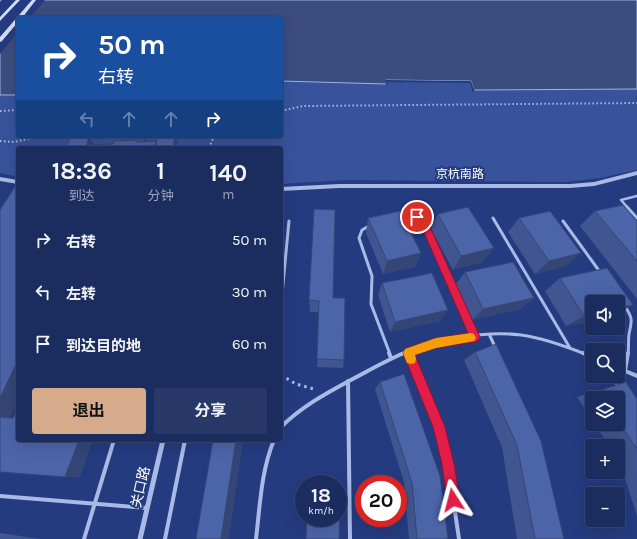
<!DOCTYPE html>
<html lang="zh">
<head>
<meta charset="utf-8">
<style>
  :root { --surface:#1b2c5f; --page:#283868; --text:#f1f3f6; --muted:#a0a7bd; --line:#394874; --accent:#d6ab8b }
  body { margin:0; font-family:Karla,"Noto Sans SC",sans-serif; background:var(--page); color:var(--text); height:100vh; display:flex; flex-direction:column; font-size:15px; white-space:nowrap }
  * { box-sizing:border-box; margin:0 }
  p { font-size:13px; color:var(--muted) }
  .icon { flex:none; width:22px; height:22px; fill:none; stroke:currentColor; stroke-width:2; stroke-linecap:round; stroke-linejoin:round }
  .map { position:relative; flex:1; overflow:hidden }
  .sheet { position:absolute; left:16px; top:146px; width:267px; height:296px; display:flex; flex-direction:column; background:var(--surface); border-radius:4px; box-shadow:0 4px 16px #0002,0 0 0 1px var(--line) }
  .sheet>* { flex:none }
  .hud { position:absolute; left:16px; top:16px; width:267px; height:122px; border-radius:4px; box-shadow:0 4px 16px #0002,0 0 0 1px var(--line); background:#1a4fa0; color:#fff; overflow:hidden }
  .buttons { position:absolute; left:585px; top:295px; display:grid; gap:8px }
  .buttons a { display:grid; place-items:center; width:40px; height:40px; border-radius:4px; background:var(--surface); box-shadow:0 4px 16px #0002,0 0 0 1px var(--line); font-size:20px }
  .speed { position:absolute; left:295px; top:475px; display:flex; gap:8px; font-size:20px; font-weight:700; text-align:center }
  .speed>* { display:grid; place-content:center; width:52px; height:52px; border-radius:50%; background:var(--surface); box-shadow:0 4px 16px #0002,0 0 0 1px var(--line); line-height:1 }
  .speed small { font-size:10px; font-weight:400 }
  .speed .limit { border:6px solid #d22; background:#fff; color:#111 }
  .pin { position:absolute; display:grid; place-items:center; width:34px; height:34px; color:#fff; margin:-17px; border:2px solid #fff; border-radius:50%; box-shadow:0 1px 4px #0007 }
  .me { position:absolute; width:44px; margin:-22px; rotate:351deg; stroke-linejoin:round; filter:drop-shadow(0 0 3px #0008) }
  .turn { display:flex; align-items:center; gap:14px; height:84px; padding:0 16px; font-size:18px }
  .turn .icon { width:52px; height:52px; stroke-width:2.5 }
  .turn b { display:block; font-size:28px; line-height:34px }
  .lanes { display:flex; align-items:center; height:38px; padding:0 16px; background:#0003; justify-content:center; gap:20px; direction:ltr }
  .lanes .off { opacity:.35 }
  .eta { display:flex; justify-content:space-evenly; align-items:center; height:68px; text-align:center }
  .eta b { font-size:24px; font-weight:700; line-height:28px }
  .button { display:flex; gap:8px; margin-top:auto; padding:8px 16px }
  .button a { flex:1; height:46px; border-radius:4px; background:var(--accent); color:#111; font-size:16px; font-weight:700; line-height:46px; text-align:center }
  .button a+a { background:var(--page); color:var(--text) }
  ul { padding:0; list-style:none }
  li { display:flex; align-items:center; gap:12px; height:52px; padding:0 16px }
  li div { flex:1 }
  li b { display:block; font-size:15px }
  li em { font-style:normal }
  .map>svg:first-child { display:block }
  .green { fill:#38539c }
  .water { fill:#3b4c7e; stroke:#9eb2e7 }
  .pier { fill:#243b7f }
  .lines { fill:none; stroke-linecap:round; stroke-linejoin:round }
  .path-far1 { stroke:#aabae6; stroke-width:2; stroke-dasharray:1.5 2.5; stroke-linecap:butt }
  .path { stroke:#aabae6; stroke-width:3; stroke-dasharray:2.5 4; stroke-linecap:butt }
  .service-far2 { stroke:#aabae6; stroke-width:2.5 }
  .service-far1 { stroke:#aabae6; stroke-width:3 }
  .service { stroke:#aabae6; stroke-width:4 }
  .minor { stroke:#aabae6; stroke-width:5 }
  .tertiary { fill:#aabae6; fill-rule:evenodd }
  .secondary { fill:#d3dcf5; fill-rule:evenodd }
  .wall { fill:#415690 }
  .shaded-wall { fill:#354676 }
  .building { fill:#4c64a8; stroke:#354676 }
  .route { fill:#e11d48; stroke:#92132f }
  .slow { fill:#f59e0b }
  .labels { text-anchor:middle; stroke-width:4; stroke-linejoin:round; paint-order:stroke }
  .street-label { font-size:12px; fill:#fff; stroke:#243b7f }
  .near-street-label { font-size:14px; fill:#fff; stroke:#243b7f }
</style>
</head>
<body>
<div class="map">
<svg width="637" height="539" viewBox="0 0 637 539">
  <rect width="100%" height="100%" fill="#243b7f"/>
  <path class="green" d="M 385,80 L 471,81 L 474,90 L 637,89 L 637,170 L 600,178 L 566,182 L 346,180 L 281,184 L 281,148 L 18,148 L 18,177 L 0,173 L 0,95 L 18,95 L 18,136 L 281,136 L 281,81 Z"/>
  <path class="water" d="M 0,0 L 637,0 L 637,89 L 474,90 L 471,81 L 386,80 L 386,84 L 281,81 L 281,18 L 18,18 L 18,95 L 0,95 Z"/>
  <path class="pier" d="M 2,0 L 45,0 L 30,18 L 18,18 L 18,32 L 0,54 L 0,2 Z
    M 385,80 L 471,81 L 475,92 L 472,91 L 470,83 L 388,82 L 386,86 Z"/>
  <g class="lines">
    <path class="path-far1" d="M 0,111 L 18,110
      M 281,111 L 303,106 L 637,103
      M 0,141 L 14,142 L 39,136
      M 209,148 L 214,136"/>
    <path class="path" d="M 281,375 L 296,384 L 314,389"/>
    <path class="service-far2" d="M 628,208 L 621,200 L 637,196"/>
    <path class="service-far1" d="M 627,207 L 637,218
      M 493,218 L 570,348
      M 400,220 L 417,217 L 422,218 L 475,337
      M 563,221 L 600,272
      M 369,226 L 362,230 L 359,238 L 372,276 L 371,304 L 390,354
      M 281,305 L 289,221
      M 625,306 C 633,319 632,320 629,334 C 628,341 629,348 628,354
      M 490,336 L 496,349
      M 402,354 C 438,340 482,330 521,335 C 543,338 565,346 585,354"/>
    <path class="service" d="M 389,353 L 391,358
      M 408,353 L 439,427 L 448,464 L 459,539
      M 583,353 L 592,357
      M 618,368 L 637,376
      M 625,371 L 628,353
      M 614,376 L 619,388
      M 348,381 L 350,539
      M 281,427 C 301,407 325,394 349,381 C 368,371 385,361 404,353
      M 0,496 L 147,508
      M 84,539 L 114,440
      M 165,539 L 185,440
      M 256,539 C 260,506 261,471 274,440"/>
    <path class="minor" d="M 140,539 L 163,440"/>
    <path class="tertiary" d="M 637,171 L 637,175 L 594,186 L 570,188 L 339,188 L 281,191 L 281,187 L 339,184 L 570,184 L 594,182 Z
      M 0,177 L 18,180 L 18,184 L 0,181 Z"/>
    <path class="secondary" d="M 16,0 L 20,0 L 0,21 L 0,17 Z
      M 32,0 L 36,0 L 22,18 L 18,18 L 18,22 L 2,41 L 0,42 L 0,37 Z"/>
  </g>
  <path class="wall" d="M 146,136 L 145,142 L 156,141 L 158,136 L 175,136 L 178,141 L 177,148 L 66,148 L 94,144 L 94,145 L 109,144 L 106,138 Z
    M 595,211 L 637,221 L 637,299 L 580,226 Z
    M 438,214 L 483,262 L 453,270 L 431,229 Z
    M 368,218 L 421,253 L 415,267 L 383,274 L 366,233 Z
    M 519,218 L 566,266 L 535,274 L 508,232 Z
    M 465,272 L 534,298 L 520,309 L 472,320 L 456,284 Z
    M 560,278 L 592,321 L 566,326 L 545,291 Z
    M 382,283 L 440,321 L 390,332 L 378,295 Z
    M 333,298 L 344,360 L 343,368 L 317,367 L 319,312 L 310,312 L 309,300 Z
    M 475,352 L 564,539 L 517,539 L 502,447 L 464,360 Z
    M 380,382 L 448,539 L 409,539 L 404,482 L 375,389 Z
    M 626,382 L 637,399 L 637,516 L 621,466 L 618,460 L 618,446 L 609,446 L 595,424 L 618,424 L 618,398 L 592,398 L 592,420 L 577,397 Z
    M 0,533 L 41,539 L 0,539 Z"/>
  <path class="shaded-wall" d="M 142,136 L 147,136 L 145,143 Z
    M 175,136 L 178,141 L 177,148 L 173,148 Z
    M 89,137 L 94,144 L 93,148 L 86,148 Z
    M 494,248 L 483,262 L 453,270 L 461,256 Z
    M 421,253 L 415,267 L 383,274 L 387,261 Z
    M 581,253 L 566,266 L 535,274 L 549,261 Z
    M 534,298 L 520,309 L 472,320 L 483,309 Z
    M 633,305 L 618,313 L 618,308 Z
    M 448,310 L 440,321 L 390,332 L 395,322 Z
    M 592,314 L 592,321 L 566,326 L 584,316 Z
    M 18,360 L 18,401 L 9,420 L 0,418 L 0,398 Z
    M 79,440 L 93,440 L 80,477 L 65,477 Z
    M 236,440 L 243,440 L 229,539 L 221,539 Z"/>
  <path class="building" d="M 106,136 L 142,136 L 106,138 Z
    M 158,136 L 175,136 L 173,148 L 155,148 Z
    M 89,137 L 86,148 L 66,148 L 70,138 Z
    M 136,140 L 136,142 L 156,141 L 156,145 L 89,148 L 90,145 L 113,144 L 114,141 Z
    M 16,185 L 18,185 L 18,360 L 0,398 L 0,210 Z
    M 623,205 L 637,221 L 637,261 L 595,211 Z
    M 468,207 L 494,248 L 461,256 L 438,214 Z
    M 314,209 L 335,210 L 333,298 L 345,298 L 344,360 L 317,359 L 319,301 L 309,300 Z
    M 400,211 L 421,253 L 387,261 L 368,218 Z
    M 550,211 L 581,253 L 549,261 L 519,218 Z
    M 513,262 L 534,298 L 483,309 L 465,272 Z
    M 607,268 L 633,305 L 618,308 L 618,302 L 592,302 L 592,314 L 584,316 L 560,278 Z
    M 432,273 L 448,310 L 395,322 L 382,283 Z
    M 496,344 L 541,441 L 564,539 L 535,539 L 517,445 L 475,352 Z
    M 404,374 L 440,476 L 448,539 L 417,539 L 412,483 L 380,382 Z
    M 626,382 L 637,399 L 637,449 L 618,421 L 618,398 L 603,398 L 598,391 Z
    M 18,407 L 18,440 L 79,440 L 65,477 L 0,472 L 0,417 L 13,418 Z
    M 213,440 L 236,440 L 221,539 L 196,539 Z
    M 338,500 L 340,500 L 339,539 L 306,539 L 307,518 L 338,518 Z"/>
  <path class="route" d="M 417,213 L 425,216 L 426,218 L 480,337 L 479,340 L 475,342 L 436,348 L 415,355 L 445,427 L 454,464 L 460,500 L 458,504 L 453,506 L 449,504 L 447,500 L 442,464 L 433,427 L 403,353 L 405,349 L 436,338 L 468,333 L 419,221 L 414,219 L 412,217 Z"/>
  <path class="slow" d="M 471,333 L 474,334 L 476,338 L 474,341 L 436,348 L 415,355 L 416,359 L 415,363 L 411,364 L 407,363 L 403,353 L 405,349 L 436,338 Z"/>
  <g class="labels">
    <g class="street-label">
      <text x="460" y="178">京杭南路</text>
    </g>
    <g class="near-street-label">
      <text transform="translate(140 487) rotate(-77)" y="5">关口路</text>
    </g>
  </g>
</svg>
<div class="buttons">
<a><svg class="icon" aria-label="sound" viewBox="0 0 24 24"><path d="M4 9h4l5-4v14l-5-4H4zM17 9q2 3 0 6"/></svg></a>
<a><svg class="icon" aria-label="search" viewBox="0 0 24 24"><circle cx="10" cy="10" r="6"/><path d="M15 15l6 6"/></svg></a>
<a><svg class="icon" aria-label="layers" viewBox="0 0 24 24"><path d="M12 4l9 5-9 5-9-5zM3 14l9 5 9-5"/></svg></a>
<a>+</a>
<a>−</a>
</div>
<div class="speed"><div>18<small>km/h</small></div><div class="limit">20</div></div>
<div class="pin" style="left:417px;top:217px;background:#d93025"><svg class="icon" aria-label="arrive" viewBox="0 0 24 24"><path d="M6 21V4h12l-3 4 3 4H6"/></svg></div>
<svg class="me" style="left:453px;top:500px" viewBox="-20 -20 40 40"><path d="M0-17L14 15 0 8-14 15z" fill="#e11d48" stroke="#fff" stroke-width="4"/></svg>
<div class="hud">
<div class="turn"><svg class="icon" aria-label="right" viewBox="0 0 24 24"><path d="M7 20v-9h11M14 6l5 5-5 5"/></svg><div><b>50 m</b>右转</div></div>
<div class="lanes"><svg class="icon off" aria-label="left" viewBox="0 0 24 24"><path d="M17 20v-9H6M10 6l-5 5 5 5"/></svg><svg class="icon off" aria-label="ahead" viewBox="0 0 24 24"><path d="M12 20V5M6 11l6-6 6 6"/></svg><svg class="icon off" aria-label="ahead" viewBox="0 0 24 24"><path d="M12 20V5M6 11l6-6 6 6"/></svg><svg class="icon" aria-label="right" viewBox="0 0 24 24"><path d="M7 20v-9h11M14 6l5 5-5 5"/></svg></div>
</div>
<section class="sheet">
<div class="eta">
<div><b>18:36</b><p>到达</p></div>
<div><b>1</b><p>分钟</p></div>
<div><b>140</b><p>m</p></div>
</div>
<ul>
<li><svg class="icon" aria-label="right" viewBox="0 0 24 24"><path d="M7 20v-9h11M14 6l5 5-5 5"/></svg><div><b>右转</b></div><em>50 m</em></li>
<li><svg class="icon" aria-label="left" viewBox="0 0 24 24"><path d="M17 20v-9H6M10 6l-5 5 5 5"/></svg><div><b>左转</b></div><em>30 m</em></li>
<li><svg class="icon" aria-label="arrive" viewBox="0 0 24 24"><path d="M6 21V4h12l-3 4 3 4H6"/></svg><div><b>到达目的地</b></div><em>60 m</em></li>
</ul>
<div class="button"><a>退出</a><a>分享</a></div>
</section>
</div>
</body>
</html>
